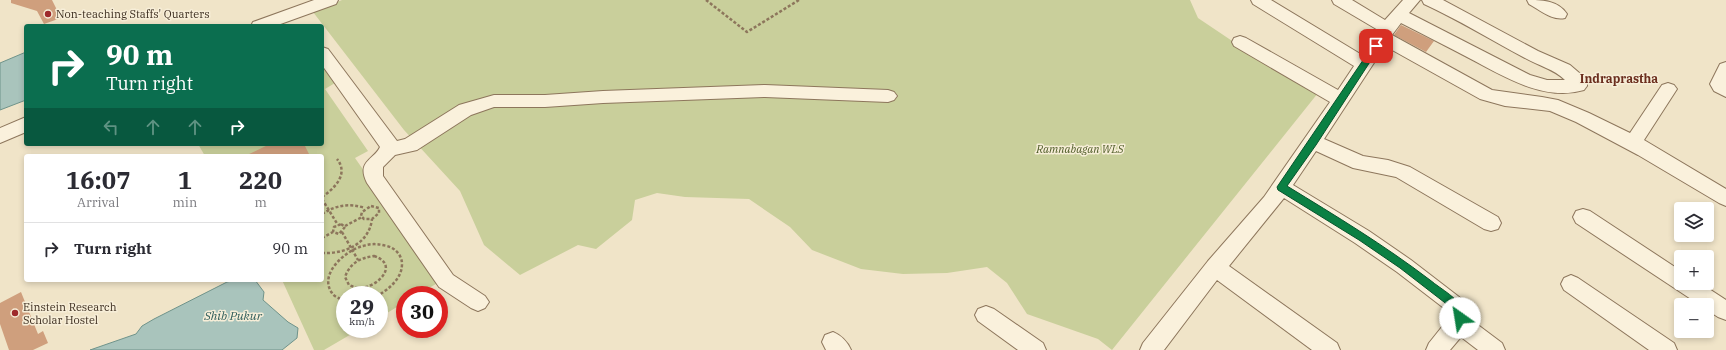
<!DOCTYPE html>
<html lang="en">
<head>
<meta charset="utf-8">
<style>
  :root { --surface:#fff; --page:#f2f2f3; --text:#2b2b33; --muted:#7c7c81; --line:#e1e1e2 }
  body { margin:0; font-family:"IBM Plex Serif",serif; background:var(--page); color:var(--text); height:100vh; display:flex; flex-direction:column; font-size:15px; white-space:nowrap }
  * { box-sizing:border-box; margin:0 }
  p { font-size:13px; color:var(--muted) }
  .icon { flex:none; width:22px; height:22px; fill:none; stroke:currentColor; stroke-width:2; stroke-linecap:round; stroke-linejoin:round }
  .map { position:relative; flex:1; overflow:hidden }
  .panel { position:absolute; left:24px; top:154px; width:300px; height:128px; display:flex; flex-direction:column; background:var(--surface); border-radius:4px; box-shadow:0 2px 6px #0003 }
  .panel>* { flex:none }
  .guide { position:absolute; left:24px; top:24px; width:300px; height:122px; border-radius:4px; box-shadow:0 2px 6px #0003; background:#0b6e4f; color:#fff; overflow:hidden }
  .controls { position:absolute; left:1674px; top:202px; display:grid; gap:8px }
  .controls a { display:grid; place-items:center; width:40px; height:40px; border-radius:4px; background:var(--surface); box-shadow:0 2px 6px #0003; font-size:20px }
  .speed { position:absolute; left:336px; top:286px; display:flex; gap:8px; font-size:20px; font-weight:700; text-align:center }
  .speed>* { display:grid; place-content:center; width:52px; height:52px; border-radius:50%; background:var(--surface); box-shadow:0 2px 6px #0003; line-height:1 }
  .speed small { font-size:10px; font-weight:400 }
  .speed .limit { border:6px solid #d22; background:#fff; color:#111 }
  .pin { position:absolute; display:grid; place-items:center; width:34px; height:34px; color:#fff; margin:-17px; border-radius:8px; box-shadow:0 2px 6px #0006 }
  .me { position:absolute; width:44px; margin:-22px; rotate:328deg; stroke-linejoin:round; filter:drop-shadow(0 0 3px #0008) }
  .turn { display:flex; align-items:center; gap:14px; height:84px; padding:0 16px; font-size:18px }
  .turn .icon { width:52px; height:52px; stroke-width:2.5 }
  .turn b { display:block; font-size:28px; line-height:34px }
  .lanes { display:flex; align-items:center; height:38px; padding:0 16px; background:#0003; justify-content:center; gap:20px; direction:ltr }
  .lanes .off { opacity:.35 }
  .eta { display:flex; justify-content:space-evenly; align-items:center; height:68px; text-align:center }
  .eta b { font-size:24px; font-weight:800; line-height:28px }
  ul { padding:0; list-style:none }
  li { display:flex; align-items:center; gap:12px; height:52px; padding:0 16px; border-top:1px solid var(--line) }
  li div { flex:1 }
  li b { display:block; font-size:15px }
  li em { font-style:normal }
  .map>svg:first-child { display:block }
  .green { fill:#c9cf9b }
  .water { fill:#a9c4bc; stroke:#6f938a }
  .building { fill:#cf9f7d }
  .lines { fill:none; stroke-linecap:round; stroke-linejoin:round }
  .minor-casing { stroke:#8d765c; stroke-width:2 }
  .path { stroke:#8d765c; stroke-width:2.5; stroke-dasharray:3 2; stroke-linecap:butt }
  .minor { fill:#faf1dc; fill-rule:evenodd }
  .route { fill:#0b8043; stroke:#07532c }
  .poi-dot { fill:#9e2a2b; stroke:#f7eed8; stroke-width:1.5 }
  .labels { text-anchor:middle; stroke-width:3; stroke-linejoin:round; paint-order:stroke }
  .poi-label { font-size:11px; fill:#3d2e20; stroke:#f7eed8; text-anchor:start }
  .park-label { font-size:11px; font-style:italic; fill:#4d5a26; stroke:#f7eed8 }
  .neighbourhood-label { font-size:12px; font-weight:bold; fill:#6b2e1e; stroke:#f7eed8 }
  .water-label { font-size:12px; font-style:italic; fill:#2f5d5a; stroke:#f7eed8 }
</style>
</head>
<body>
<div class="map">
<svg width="1726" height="350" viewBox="0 0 1726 350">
  <rect width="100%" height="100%" fill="#f0e4c8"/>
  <path class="green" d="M 342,0 L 1190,0 L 1198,18 L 1262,61 L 1318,93 L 1112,350 L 1098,339 L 1027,314 L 1007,283 L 987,267 L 947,273 L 903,274 L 861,269 L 812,250 L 790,227 L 749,199 L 685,197 L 657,193 L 635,200 L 632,220 L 596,249 L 578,245 L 520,275 L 484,245 L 460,191 L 404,130 L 313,12 Z
    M 322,56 L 340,80 L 325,89 L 368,151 L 355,158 L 441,281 L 417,295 L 405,295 L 405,302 L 379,318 L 379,295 L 345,295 L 345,329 L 360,329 L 324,350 L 314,350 L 282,280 L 322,280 L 322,156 L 205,156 L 198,144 L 322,144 Z"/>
  <path class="water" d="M 26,52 L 26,100 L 0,110 L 0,63 Z
    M 235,280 L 255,280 L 264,292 L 263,300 L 288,322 L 298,328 L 297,338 L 282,350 L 90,350 L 136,334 L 142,326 L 154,319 L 227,282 Z"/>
  <path class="building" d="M 11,0 L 52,0 L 61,18 L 44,24 L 37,11 L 11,3 Z
    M 1401,25 L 1434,41 L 1426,52 L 1394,35 Z
    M 270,144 L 304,144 L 310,156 L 245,156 Z
    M 21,292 L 38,334 L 43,331 L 48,343 L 33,350 L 9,350 L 0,324 L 0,303 Z"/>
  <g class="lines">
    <g class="minor-casing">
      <path id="minor" d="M 314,0 L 338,0 L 336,4 L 275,26 L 251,26 L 253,22 Z
        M 1251,0 L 1271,0 L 1362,55 L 1378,30 L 1334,4 L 1332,0 L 1352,0 L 1385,20 L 1403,0 L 1420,0 L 1409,13 L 1530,75 L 1547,80 L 1565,80 C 1554,69 1539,66 1525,58 C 1491,40 1459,20 1424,4 L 1422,0 L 1443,0 L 1538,51 L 1570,65 L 1584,77 L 1587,81 L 1587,86 L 1584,90 C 1544,102 1503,76 1469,58 C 1446,46 1423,34 1401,23 L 1392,35 L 1492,90 L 1542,97 L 1558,100 L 1589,113 L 1630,133 L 1662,85 L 1668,83 L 1674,85 L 1677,89 L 1644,140 L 1726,189 L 1726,206 L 1719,203 L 1638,155 L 1576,122 L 1550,111 L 1505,106 L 1480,99 L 1385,46 L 1324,139 L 1363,156 L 1388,160 L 1410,167 L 1498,217 L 1501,223 L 1498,229 L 1491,231 L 1484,229 L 1396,177 L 1353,168 L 1316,151 L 1293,185 L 1369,231 L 1411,260 L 1463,300 L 1470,313 L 1470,319 L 1502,343 L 1505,350 L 1478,350 L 1461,337 L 1450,350 L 1426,350 L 1429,343 L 1449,318 L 1449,312 L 1397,272 L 1355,243 L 1284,198 L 1229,266 L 1337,343 L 1340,350 L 1312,350 L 1217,280 L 1164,350 L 1140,350 L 1143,343 L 1208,261 L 1264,197 L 1330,102 L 1234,46 L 1232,42 L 1234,38 L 1240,36 L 1246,38 L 1338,90 L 1354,66 L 1253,4 Z
        M 1527,0 C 1541,0 1558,0 1567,14 L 1565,18 C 1552,21 1540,10 1529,4 Z
        M 322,47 L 328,49 L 397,141 L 405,139 L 459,105 L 494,95 L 545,95 L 603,91 L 765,85 L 888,90 L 894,92 L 897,96 L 894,100 L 888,102 L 765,97 L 603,103 L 545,107 L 494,107 L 471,115 L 417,150 L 395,155 L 383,167 L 383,176 L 453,275 L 485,296 L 489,302 L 485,308 L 478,311 L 471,308 L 439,287 L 367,183 C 356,161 374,160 380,147 L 322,65 Z
        M 1726,62 L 1726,97 L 1714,91 L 1710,84 L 1720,64 Z
        M 26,117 L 26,132 L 0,143 L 0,128 Z
        M 1583,209 L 1590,211 L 1681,271 L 1681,283 L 1700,283 L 1726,300 L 1726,320 L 1718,317 L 1707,310 L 1707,305 L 1700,305 L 1576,223 L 1573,217 L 1576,211 Z
        M 1571,275 L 1578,278 L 1674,343 L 1677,350 L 1649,350 L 1564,290 L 1561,284 L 1564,278 Z
        M 986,306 L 994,309 L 1043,343 L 1046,350 L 1018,350 L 978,321 L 975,315 L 978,309 Z
        M 833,332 C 842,336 847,341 851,350 L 826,350 L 822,342 L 825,335 Z"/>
    </g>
    <path class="path" d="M 706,0 L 747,32 L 799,0
      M 322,197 C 335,188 349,174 337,159
      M 322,199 L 338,225
      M 371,206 L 379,208 L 379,213 L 372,219 L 364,219 L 361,216 L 362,212 Z
      M 322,214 C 336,205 349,203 365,208
      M 341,224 L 345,227 L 339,234 L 333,232 L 334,227 Z
      M 345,226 L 362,217
      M 342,232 L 358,260
      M 322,238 L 333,232
      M 322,253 C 345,254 369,244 372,219
      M 374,256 C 401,265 376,289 358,288 C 355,288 352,286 349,285 L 345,277 C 350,263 360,258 374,256 Z
      M 345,301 C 341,299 334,297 332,293 C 318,274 346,250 363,246 C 372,243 379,244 387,246 C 395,248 402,255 402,264 C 402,278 390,288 379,295"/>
    <use href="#minor" class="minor"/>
  </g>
  <path class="route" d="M 1376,43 L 1379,44 L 1379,48 L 1316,145 L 1287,186 C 1336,216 1384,245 1430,280 C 1442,290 1459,298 1465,313 L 1464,321 L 1460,322 L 1457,321 L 1453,309 L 1400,268 L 1359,240 L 1278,190 L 1277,187 L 1374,44 Z"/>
  <g class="poi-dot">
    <circle cx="48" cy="14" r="4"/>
    <circle cx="15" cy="313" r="4"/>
  </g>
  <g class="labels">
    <g class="poi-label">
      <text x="56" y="18">Non-teaching Staffs' Quarters</text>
      <text x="23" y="311">Einstein Research<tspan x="23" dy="13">Scholar Hostel</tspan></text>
    </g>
    <g class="park-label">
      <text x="1080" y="153">Ramnabagan WLS</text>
    </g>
    <g class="neighbourhood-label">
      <text x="1619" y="83">Indraprastha</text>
    </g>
    <g class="water-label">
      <text x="233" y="320">Shib Pukur</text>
    </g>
  </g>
</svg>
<div class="controls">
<a><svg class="icon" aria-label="layers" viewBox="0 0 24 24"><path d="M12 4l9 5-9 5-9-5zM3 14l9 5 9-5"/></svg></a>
<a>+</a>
<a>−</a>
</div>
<div class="speed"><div>29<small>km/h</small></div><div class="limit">30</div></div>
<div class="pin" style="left:1376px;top:46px;background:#d93025"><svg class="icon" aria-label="arrive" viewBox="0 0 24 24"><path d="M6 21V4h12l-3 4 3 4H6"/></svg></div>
<svg class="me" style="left:1460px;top:318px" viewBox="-20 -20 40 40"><circle r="19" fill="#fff"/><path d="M0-13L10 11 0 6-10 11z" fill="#0b8043"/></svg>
<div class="guide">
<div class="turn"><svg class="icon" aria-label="right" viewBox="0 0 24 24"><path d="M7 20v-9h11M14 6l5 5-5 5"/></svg><div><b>90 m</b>Turn right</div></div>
<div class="lanes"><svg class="icon off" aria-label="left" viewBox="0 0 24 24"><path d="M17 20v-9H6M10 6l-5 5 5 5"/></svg><svg class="icon off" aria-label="ahead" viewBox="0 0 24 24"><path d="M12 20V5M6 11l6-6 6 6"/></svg><svg class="icon off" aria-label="ahead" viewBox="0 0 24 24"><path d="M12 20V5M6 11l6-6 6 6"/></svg><svg class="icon" aria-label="right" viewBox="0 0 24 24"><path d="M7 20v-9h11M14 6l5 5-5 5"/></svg></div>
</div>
<section class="panel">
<div class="eta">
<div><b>16:07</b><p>Arrival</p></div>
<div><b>1</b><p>min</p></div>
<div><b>220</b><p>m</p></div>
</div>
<ul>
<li><svg class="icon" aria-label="right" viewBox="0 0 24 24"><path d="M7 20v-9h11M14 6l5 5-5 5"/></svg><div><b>Turn right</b></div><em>90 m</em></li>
</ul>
</section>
</div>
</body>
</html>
